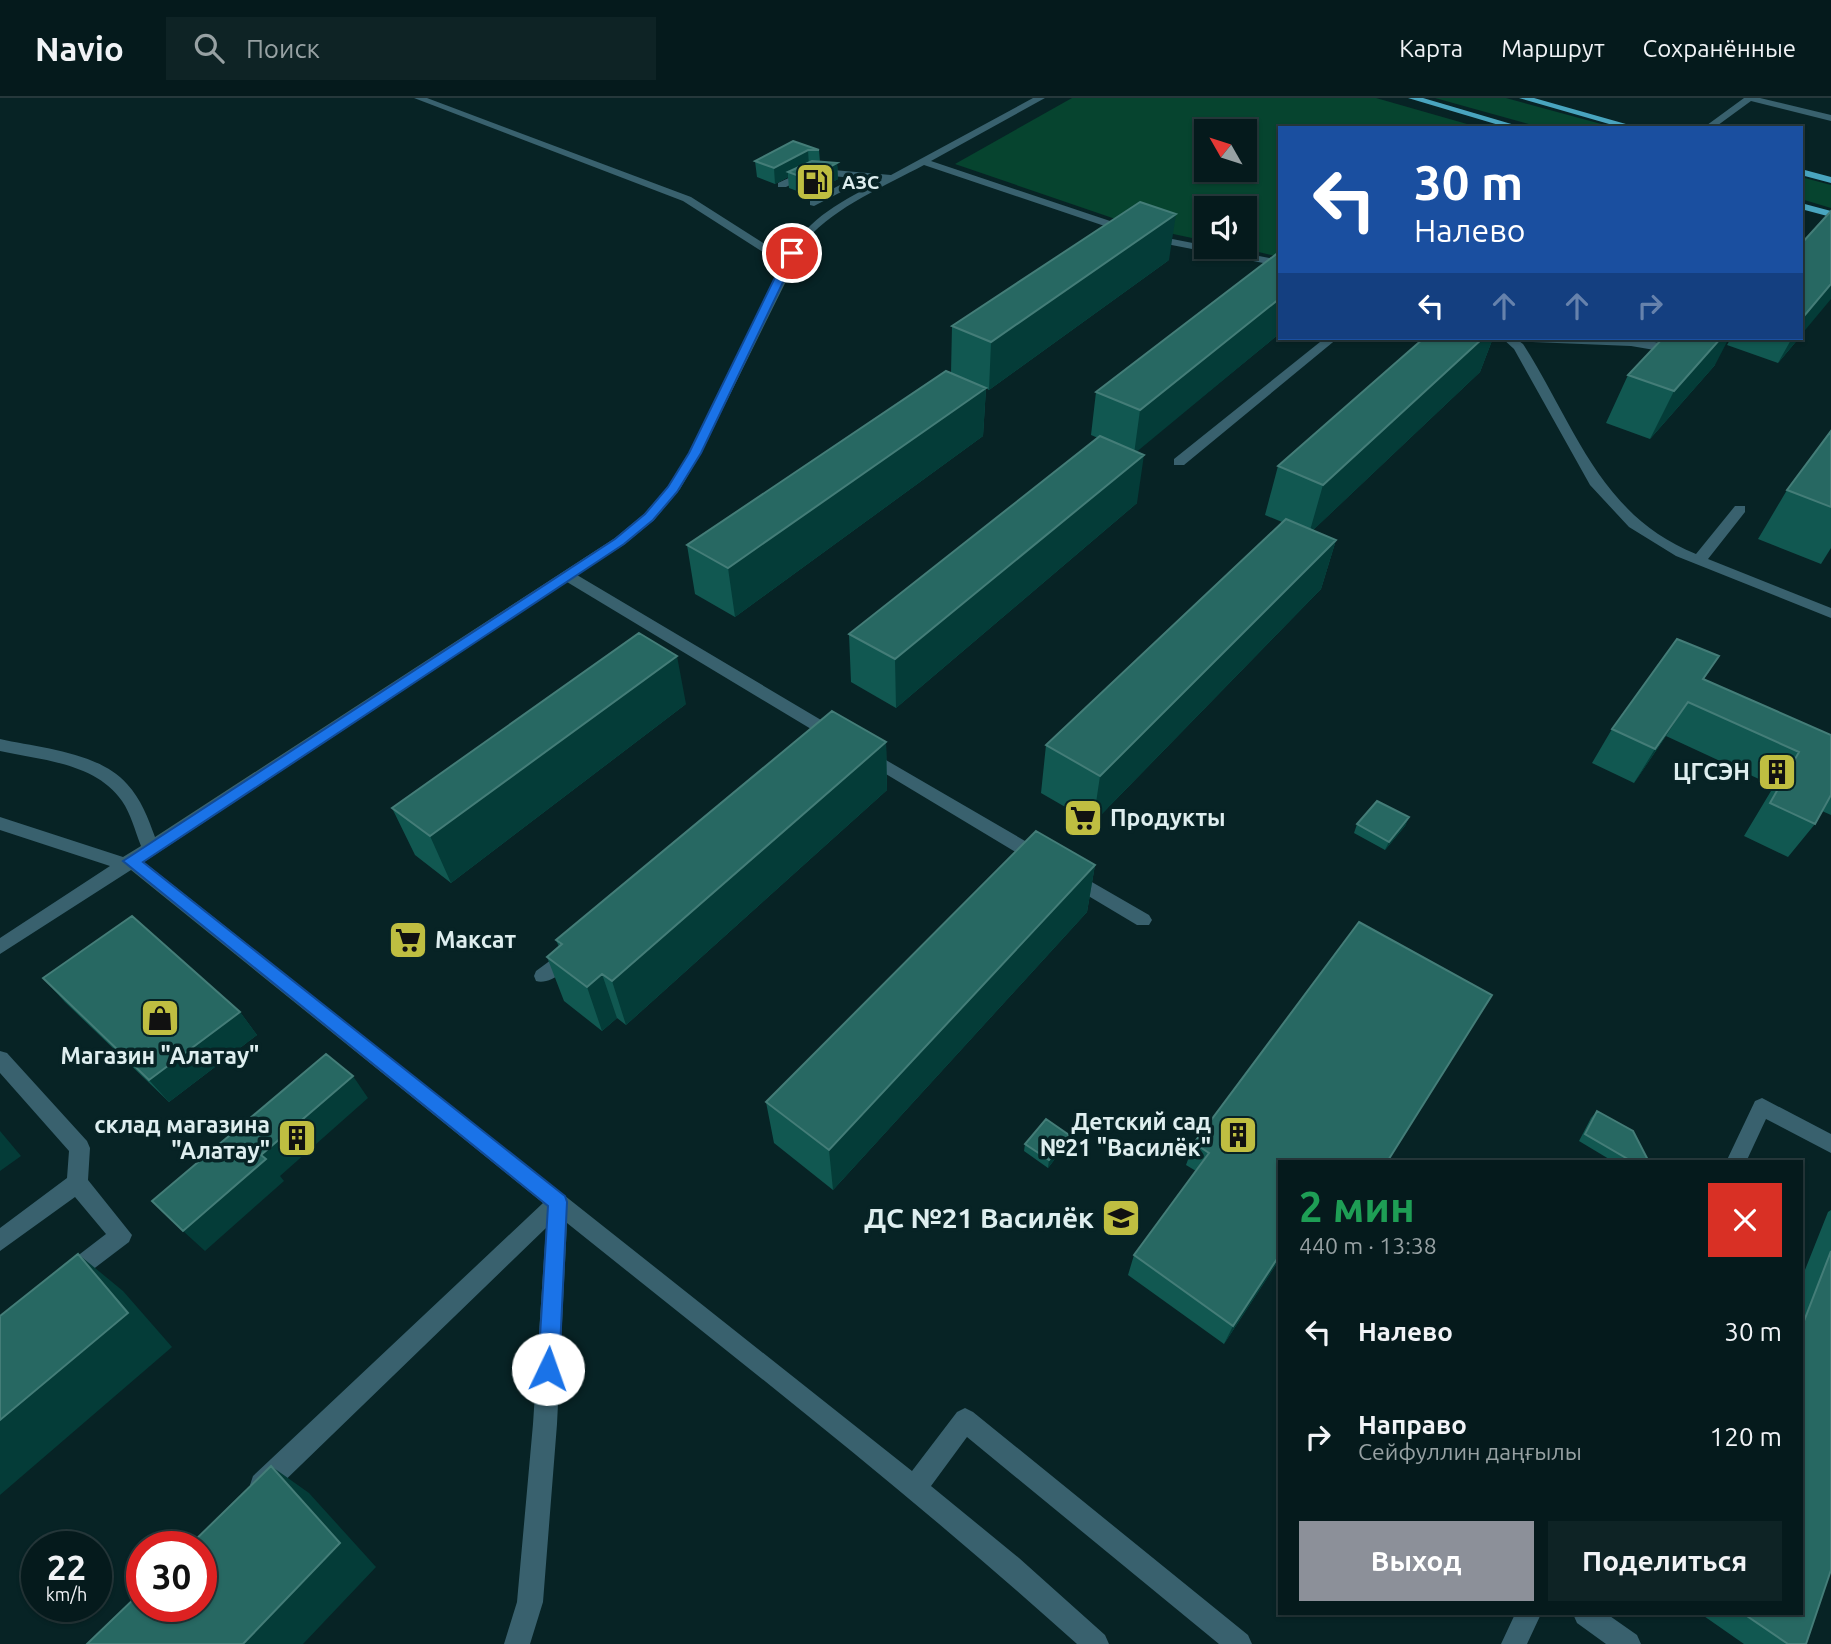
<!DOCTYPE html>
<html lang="ru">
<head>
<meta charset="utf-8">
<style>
  :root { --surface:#051a1c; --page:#0e2325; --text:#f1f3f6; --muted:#97a1a3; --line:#26383b; --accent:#8c9099 }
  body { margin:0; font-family:Ubuntu,sans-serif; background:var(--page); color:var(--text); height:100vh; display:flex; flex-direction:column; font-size:26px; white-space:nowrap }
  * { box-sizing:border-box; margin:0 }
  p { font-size:23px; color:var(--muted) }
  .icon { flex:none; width:38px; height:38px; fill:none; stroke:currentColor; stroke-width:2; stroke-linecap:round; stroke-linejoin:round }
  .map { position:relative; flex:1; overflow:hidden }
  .details { position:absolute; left:1278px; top:1062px; width:525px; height:455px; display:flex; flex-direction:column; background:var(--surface); border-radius:0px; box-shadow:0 2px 5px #0004,0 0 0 2px var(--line) }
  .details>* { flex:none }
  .hud { position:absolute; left:1278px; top:28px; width:525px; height:214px; border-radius:0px; box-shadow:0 2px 5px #0004,0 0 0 2px var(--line); background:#1a4fa0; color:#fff; overflow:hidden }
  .needle { width:46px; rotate:309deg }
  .buttons { position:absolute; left:1194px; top:21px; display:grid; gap:14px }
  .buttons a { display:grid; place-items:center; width:63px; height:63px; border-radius:0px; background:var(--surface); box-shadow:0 2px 5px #0004,0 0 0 2px var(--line); font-size:35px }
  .speed { position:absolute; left:21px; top:1433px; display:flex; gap:14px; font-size:35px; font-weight:700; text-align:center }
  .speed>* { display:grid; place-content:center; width:91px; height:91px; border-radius:50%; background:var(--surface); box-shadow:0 2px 5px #0004,0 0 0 2px var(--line); line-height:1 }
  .speed small { font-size:18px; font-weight:400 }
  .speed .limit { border:10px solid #d22; background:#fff; color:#111 }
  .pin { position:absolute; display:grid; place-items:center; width:60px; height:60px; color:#fff; margin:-30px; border:4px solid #fff; border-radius:50%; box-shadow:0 2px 7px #0007 }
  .me { position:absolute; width:77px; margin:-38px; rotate:3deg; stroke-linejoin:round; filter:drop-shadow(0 0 5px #0008) }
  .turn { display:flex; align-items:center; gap:24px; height:147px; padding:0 21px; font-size:32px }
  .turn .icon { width:91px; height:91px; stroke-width:2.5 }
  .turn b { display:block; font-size:49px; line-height:60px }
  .lanes { display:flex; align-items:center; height:66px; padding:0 21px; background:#0003; justify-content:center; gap:35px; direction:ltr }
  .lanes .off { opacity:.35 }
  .round { display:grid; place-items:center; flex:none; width:74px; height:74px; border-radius:0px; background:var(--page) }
  .overview { display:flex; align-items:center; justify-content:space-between; height:119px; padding:0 21px }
  h1 { font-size:42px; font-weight:700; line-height:52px; color:#1e9e55 }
  .cta { display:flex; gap:14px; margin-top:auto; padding:14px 21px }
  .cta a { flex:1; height:80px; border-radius:0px; background:var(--accent); color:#fff; font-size:28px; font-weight:700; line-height:80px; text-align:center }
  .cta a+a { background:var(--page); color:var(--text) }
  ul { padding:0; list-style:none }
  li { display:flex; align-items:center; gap:21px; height:105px; padding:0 21px }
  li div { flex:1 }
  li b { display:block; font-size:26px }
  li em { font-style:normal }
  header { display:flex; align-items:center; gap:42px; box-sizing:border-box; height:98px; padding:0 35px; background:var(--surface); border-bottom:2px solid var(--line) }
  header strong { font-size:33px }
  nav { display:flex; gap:38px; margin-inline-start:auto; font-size:24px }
  .search { width:490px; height:63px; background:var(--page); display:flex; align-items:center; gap:18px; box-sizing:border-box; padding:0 24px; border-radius:0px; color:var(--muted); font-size:26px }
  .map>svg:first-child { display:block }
  .green { fill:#06442f; fill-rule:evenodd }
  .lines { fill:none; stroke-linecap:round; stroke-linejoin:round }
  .minor { fill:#39616e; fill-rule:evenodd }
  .major { fill:#49a5bf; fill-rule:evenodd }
  .wall { fill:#115851 }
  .shaded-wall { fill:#043c38 }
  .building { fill:#276862; stroke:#447d78; stroke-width:2 }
  .route { fill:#1a73e8; stroke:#114b97; stroke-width:2 }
  .labels { text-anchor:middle; stroke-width:7; stroke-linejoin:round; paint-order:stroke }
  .far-poi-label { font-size:19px; font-weight:bold; fill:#deeeef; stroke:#072325; text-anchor:start }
  .poi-label { font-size:23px; font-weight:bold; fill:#deeeef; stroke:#072325; text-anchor:end }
  .near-poi-label { font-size:28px; font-weight:bold; fill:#deeeef; stroke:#072325; text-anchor:end }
</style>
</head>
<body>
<header>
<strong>Navio</strong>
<div class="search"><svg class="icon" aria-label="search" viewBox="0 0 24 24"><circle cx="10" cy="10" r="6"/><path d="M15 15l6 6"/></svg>Поиск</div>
<nav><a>Карта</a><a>Маршрут</a><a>Сохранённые</a></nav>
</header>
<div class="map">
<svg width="1831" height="1546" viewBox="0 0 1831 1546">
  <rect width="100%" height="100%" fill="#072325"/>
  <path class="green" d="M 1072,0 L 1376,0 L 1481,30 L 1279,30 L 1279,159 L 1238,149 L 1244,149 L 1244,110 L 1206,110 L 1206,143 L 1136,128 L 955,66 ZM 1206,33 L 1244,33 L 1244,72 L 1206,72 Z
    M 1435,0 L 1506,0 L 1616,30 L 1543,30 Z
    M 1801,79 L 1831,87 L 1831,110 L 1801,101 Z"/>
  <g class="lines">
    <path class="minor" d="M 414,0 L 427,0 L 691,99 L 787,160 C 807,119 843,103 882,82 L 866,81 L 814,108 L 810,107 L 810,103 L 853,80 L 812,76 L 786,89 L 778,89 L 778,85 L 810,70 L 891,77 L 1033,0 L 1045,0 L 931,63 L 1152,137 L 1279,162 L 1279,168 L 1146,142 L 924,67 C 885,88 837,108 807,141 L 701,355 L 680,391 L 654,422 L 625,446 L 577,477 L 843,635 L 845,639 L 843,643 L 831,643 L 567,484 L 144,764 L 912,1373 L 957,1314 L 965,1310 L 973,1314 L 1248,1537 L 1252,1546 L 1219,1546 L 967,1339 L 931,1388 L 1019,1460 L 1105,1537 L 1109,1546 L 1077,1546 C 913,1398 739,1263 567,1125 L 557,1326 L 543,1504 L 530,1546 L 504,1546 L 517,1504 L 533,1326 L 546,1130 L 271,1396 L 262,1399 L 253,1396 L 250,1387 L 253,1378 L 543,1105 L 131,772 L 0,856 L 0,840 L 110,768 L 0,732 L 0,719 L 123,759 L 141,748 C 135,733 131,716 122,703 C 96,665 41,662 0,653 L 0,641 C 40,650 99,654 127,686 C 141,701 148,720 155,739 L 615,440 L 644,416 L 668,389 L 689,355 L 783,167 L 683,103 Z
      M 1744,0 L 1760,0 L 1831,17 L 1831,23 L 1751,3 L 1714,30 L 1703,30 Z
      M 1325,240 L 1338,240 L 1184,367 L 1174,367 L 1174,361 Z
      M 1502,240 L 1515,240 L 1523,246 C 1575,327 1599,417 1696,456 L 1735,408 L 1745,408 L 1745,414 L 1708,461 L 1831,510 L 1831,520 L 1676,458 L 1629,429 L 1590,387 L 1514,251 Z
      M 1526,240 L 1631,240 L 1678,248 L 1684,252 L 1678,256 L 1631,248 L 1532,244 Z
      M 867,651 L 1044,754 L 1047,759 L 1044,764 L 1032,764 L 861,661 L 859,657 Z
      M 1071,772 L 1149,817 L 1152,822 L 1149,827 L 1137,827 L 1065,784 L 1062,779 L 1065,774 Z
      M 570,848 L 577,851 L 579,856 C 573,868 550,888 536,883 L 534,878 L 536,873 Z
      M 0,953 L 7,955 L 87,1043 L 90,1050 L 88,1082 L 132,1137 L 129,1144 L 71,1188 L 63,1185 L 60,1177 L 63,1169 L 106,1136 L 75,1099 L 0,1153 L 0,1130 L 67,1080 L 69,1053 L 0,975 Z
      M 1762,1000 L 1831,1036 L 1831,1055 L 1766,1021 L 1746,1064 L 1726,1064 L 1755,1003 Z
      M 1515,1516 L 1541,1516 L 1527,1546 L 1501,1546 Z
      M 1573,1516 L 1607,1516 L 1637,1537 L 1641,1546 L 1606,1546 L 1577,1525 Z"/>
    <path class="major" d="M 1408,0 L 1423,0 L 1525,30 L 1509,30 Z
      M 1519,0 L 1534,0 L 1640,30 L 1623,30 Z
      M 1801,71 L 1831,79 L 1831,85 L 1801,77 Z
      M 1801,105 L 1831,113 L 1831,119 L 1801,111 Z"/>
  </g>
  <path class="wall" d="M 793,43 L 819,52 L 820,64 L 837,65 L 838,81 L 808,97 L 789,90 L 788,79 L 775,86 L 757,79 L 755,63 Z
    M 1279,154 L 1279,236 L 1136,353 L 1137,405 L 896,610 L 851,584 L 849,536 L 1098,340 L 1091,337 L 1096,294 Z
    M 1169,162 L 989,292 L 986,290 L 983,338 L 735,519 L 695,496 L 687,447 L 951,275 L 952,228 Z
    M 1424,240 L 1493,240 L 1480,274 L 1313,432 L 1336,442 L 1321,491 L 1093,725 L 1041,695 L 1046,647 L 1282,424 L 1265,417 L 1278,368 Z
    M 1731,240 L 1799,240 L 1778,265 L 1727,247 Z
    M 1715,267 L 1650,341 L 1606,325 L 1628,277 Z
    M 1831,333 L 1831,450 L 1821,466 L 1758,441 L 1787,392 Z
    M 1719,558 L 1704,581 L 1831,637 L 1831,717 L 1822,713 L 1815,726 L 1788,759 L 1744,738 L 1774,688 L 1666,638 L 1634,685 L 1592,665 L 1612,631 Z
    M 686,606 L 451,785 L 415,757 L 392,710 Z
    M 886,644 L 887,692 L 626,927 L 617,920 L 602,933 L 564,903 L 547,859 L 559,849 L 556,842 Z
    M 1409,719 L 1405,728 L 1385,752 L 1354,735 L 1357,726 Z
    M 1095,767 L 1087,814 L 833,1092 L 774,1045 L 766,1004 Z
    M 43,880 L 240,914 L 257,937 L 169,1004 L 65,904 Z
    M 1597,1013 L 1649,1064 L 1614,1064 L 1579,1043 L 1591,1020 Z
    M 1069,1037 L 1068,1044 L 1048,1070 L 1024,1053 L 1025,1046 Z
    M 1194,1045 L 1279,1064 L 1279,1162 L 1224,1246 L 1128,1177 L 1134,1157 L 1196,1073 L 1186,1067 Z
    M 1831,1112 L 1831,1472 L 1806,1546 L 1744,1546 L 1701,1516 L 1801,1516 L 1801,1182 L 1828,1114 Z"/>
  <path class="shaded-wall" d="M 808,52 L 809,68 L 788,74 L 788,79 L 775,86 L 774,70 Z
    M 837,65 L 838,81 L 808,97 L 807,81 Z
    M 1176,116 L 1169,162 L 989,292 L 991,244 Z
    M 1831,186 L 1831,201 L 1801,237 L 1801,223 L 1804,218 Z
    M 1279,201 L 1279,236 L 1134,356 L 1140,312 Z
    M 1483,240 L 1493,240 L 1480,274 L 1309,436 L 1323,387 Z
    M 1721,240 L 1729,240 L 1715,267 L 1650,341 L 1674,293 Z
    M 1792,240 L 1799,240 L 1778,265 Z
    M 986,290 L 983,338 L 735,519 L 728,470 Z
    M 1144,357 L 1137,405 L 896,610 L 895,561 Z
    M 1336,442 L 1321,491 L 1093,725 L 1100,678 Z
    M 677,558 L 686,606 L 451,785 L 430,738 Z
    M 1688,604 L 1666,638 L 1634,685 L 1655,651 Z
    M 886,644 L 887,692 L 626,927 L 612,883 Z
    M 1409,719 L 1405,728 L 1385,752 L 1389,744 Z
    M 1095,767 L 1087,814 L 833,1092 L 829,1052 Z
    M 602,876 L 617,920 L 602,933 L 587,889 Z
    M 240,914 L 257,937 L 169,1004 L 149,982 Z
    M 353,978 L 368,1000 L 280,1078 L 284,1083 L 205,1153 L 183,1133 L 261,1057 Z
    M 0,1033 L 21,1058 L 0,1073 Z
    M 1069,1037 L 1068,1044 L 1048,1070 L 1049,1062 Z
    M 78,1156 L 123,1193 L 172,1249 L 0,1397 L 0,1322 Z
    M 1279,1158 L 1279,1162 L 1224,1246 L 1233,1228 Z
    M 271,1368 L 309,1395 L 376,1469 L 303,1546 L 243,1546 Z"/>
  <path class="building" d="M 793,43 L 819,52 L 808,52 L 774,70 L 755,63 Z
    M 812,63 L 837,65 L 807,81 L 788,74 Z
    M 1140,104 L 1176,116 L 991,244 L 952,228 Z
    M 1831,113 L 1831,186 L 1804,218 L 1801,217 L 1801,146 Z
    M 1279,154 L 1279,201 L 1140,312 L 1096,294 Z
    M 1424,240 L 1483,240 L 1323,387 L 1278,368 Z
    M 1663,240 L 1721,240 L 1674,293 L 1628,277 Z
    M 946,273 L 986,290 L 728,470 L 687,447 Z
    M 1831,333 L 1831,409 L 1787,392 Z
    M 1100,338 L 1144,357 L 895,561 L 849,536 Z
    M 1286,421 L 1336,442 L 1100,678 L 1046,647 Z
    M 639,535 L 677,558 L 430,738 L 392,710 Z
    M 1677,541 L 1719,558 L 1703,581 L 1831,637 L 1831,697 L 1815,726 L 1770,705 L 1799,654 L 1688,604 L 1655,651 L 1612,631 Z
    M 832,613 L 886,644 L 612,883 L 602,876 L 587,889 L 547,859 L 562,846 L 556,842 Z
    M 1377,703 L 1409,719 L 1389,744 L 1357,726 Z
    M 1036,733 L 1095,767 L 829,1052 L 766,1004 Z
    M 132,818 L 240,914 L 149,982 L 43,880 Z
    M 1359,824 L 1492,897 L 1387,1064 L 1279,1064 L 1279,1158 L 1233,1228 L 1134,1157 L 1209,1055 L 1194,1045 Z
    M 326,956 L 353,978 L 261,1057 L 266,1061 L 183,1133 L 152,1103 Z
    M 1597,1013 L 1633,1033 L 1649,1064 L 1633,1064 L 1585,1036 Z
    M 1046,1021 L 1069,1037 L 1049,1062 L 1025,1046 Z
    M 1831,1153 L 1831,1472 L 1806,1546 L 1788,1546 L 1744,1516 L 1801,1516 L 1801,1231 Z
    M 78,1156 L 128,1215 L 0,1322 L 0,1218 Z
    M 271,1368 L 340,1445 L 243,1546 L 87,1546 L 142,1493 L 142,1508 L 201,1508 L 201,1449 L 188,1449 Z"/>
  <path class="route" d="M 792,152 L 797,155 L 701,355 L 677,394 L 653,422 L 624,446 L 143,764 L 565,1098 L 567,1104 L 559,1271 L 556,1278 L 548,1281 L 541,1278 L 538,1271 L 548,1108 L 123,763 L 615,441 L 645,416 L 668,389 L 689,355 L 787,155 Z"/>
  <defs>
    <g id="fuel-square" transform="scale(2.0125)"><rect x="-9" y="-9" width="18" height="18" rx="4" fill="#bfbe41" stroke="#072325"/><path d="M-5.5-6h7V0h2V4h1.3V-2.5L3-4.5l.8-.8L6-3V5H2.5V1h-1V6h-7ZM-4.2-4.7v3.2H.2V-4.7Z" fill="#111"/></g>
    <g id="building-square" transform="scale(2.0125)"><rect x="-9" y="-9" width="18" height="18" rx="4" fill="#bfbe41" stroke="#072325"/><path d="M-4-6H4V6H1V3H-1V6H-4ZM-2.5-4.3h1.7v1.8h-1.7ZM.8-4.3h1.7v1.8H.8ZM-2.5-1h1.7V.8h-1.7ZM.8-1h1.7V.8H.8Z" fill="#111"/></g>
    <g id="supermarket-square" transform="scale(2.0125)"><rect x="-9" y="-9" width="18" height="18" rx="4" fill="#bfbe41" stroke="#072325"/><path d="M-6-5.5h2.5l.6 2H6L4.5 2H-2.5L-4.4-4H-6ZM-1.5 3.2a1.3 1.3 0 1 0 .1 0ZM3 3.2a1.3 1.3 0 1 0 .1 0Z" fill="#111"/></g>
    <g id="shop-square" transform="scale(2.0125)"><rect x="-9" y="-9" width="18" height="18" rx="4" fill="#bfbe41" stroke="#072325"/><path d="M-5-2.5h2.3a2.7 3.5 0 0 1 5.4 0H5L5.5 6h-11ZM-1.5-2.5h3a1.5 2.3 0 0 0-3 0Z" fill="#111"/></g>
    <g id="school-square" transform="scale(2.0125)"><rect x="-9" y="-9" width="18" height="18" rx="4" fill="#bfbe41" stroke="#072325"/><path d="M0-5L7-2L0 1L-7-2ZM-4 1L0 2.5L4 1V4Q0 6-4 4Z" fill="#111"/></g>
  </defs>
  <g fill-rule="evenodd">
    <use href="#fuel-square" x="815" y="84"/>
    <use href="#building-square" x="1777" y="674"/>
    <use href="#supermarket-square" x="1083" y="720"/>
    <use href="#supermarket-square" x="408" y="842"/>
    <use href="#shop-square" x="160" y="920"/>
    <use href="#building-square" x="1238" y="1037"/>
    <use href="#building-square" x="297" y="1040"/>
    <use href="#school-square" x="1121" y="1120"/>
  </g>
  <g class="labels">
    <g class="far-poi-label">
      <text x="842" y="91">АЗС</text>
    </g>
    <g class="poi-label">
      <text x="1750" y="682">ЦГСЭН</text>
      <text x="1110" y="728" text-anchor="start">Продукты</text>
      <text x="435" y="850" text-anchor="start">Максат</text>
      <text x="160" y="966" text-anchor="middle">Магазин "Алатау"</text>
      <text x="1211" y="1032">Детский сад<tspan x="1211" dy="26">№21 "Василёк"</tspan></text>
      <text x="270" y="1035">склад магазина<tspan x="270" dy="26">"Алатау"</tspan></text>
    </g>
    <g class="near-poi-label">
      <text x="1094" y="1130">ДС №21 Василёк</text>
    </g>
  </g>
</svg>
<div class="buttons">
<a><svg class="needle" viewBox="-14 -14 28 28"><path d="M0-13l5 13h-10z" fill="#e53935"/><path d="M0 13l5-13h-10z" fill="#97a1a3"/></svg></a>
<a><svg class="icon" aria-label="sound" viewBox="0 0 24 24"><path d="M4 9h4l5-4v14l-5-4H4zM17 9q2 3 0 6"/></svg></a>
</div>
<div class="speed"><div>22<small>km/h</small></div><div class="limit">30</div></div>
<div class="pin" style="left:792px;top:155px;background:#d93025"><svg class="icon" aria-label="arrive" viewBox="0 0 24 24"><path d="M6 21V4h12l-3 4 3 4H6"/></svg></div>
<svg class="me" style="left:548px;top:1271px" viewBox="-20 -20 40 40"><circle r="19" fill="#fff"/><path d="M0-13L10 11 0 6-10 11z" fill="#1a73e8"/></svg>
<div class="hud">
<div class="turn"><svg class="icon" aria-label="left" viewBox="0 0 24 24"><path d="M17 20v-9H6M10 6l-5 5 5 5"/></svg><div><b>30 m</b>Налево</div></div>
<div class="lanes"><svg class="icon" aria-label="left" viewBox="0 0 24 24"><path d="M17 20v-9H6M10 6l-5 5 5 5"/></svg><svg class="icon off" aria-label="ahead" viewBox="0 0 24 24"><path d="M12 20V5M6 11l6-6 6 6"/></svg><svg class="icon off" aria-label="ahead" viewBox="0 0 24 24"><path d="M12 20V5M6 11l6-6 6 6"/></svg><svg class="icon off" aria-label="right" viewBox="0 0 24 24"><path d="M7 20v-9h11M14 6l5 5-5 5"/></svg></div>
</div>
<section class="details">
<div class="overview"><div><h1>2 мин</h1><p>440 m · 13:38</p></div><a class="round" style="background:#d93025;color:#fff"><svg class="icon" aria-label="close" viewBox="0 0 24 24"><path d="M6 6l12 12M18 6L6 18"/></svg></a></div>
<ul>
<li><svg class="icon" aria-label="left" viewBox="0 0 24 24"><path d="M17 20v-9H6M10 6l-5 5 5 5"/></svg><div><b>Налево</b></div><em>30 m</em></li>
<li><svg class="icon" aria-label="right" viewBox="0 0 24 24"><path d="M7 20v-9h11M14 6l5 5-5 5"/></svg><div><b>Направо</b><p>Сейфуллин даңғылы</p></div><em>120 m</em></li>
</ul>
<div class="cta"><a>Выход</a><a>Поделиться</a></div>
</section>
</div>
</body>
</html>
